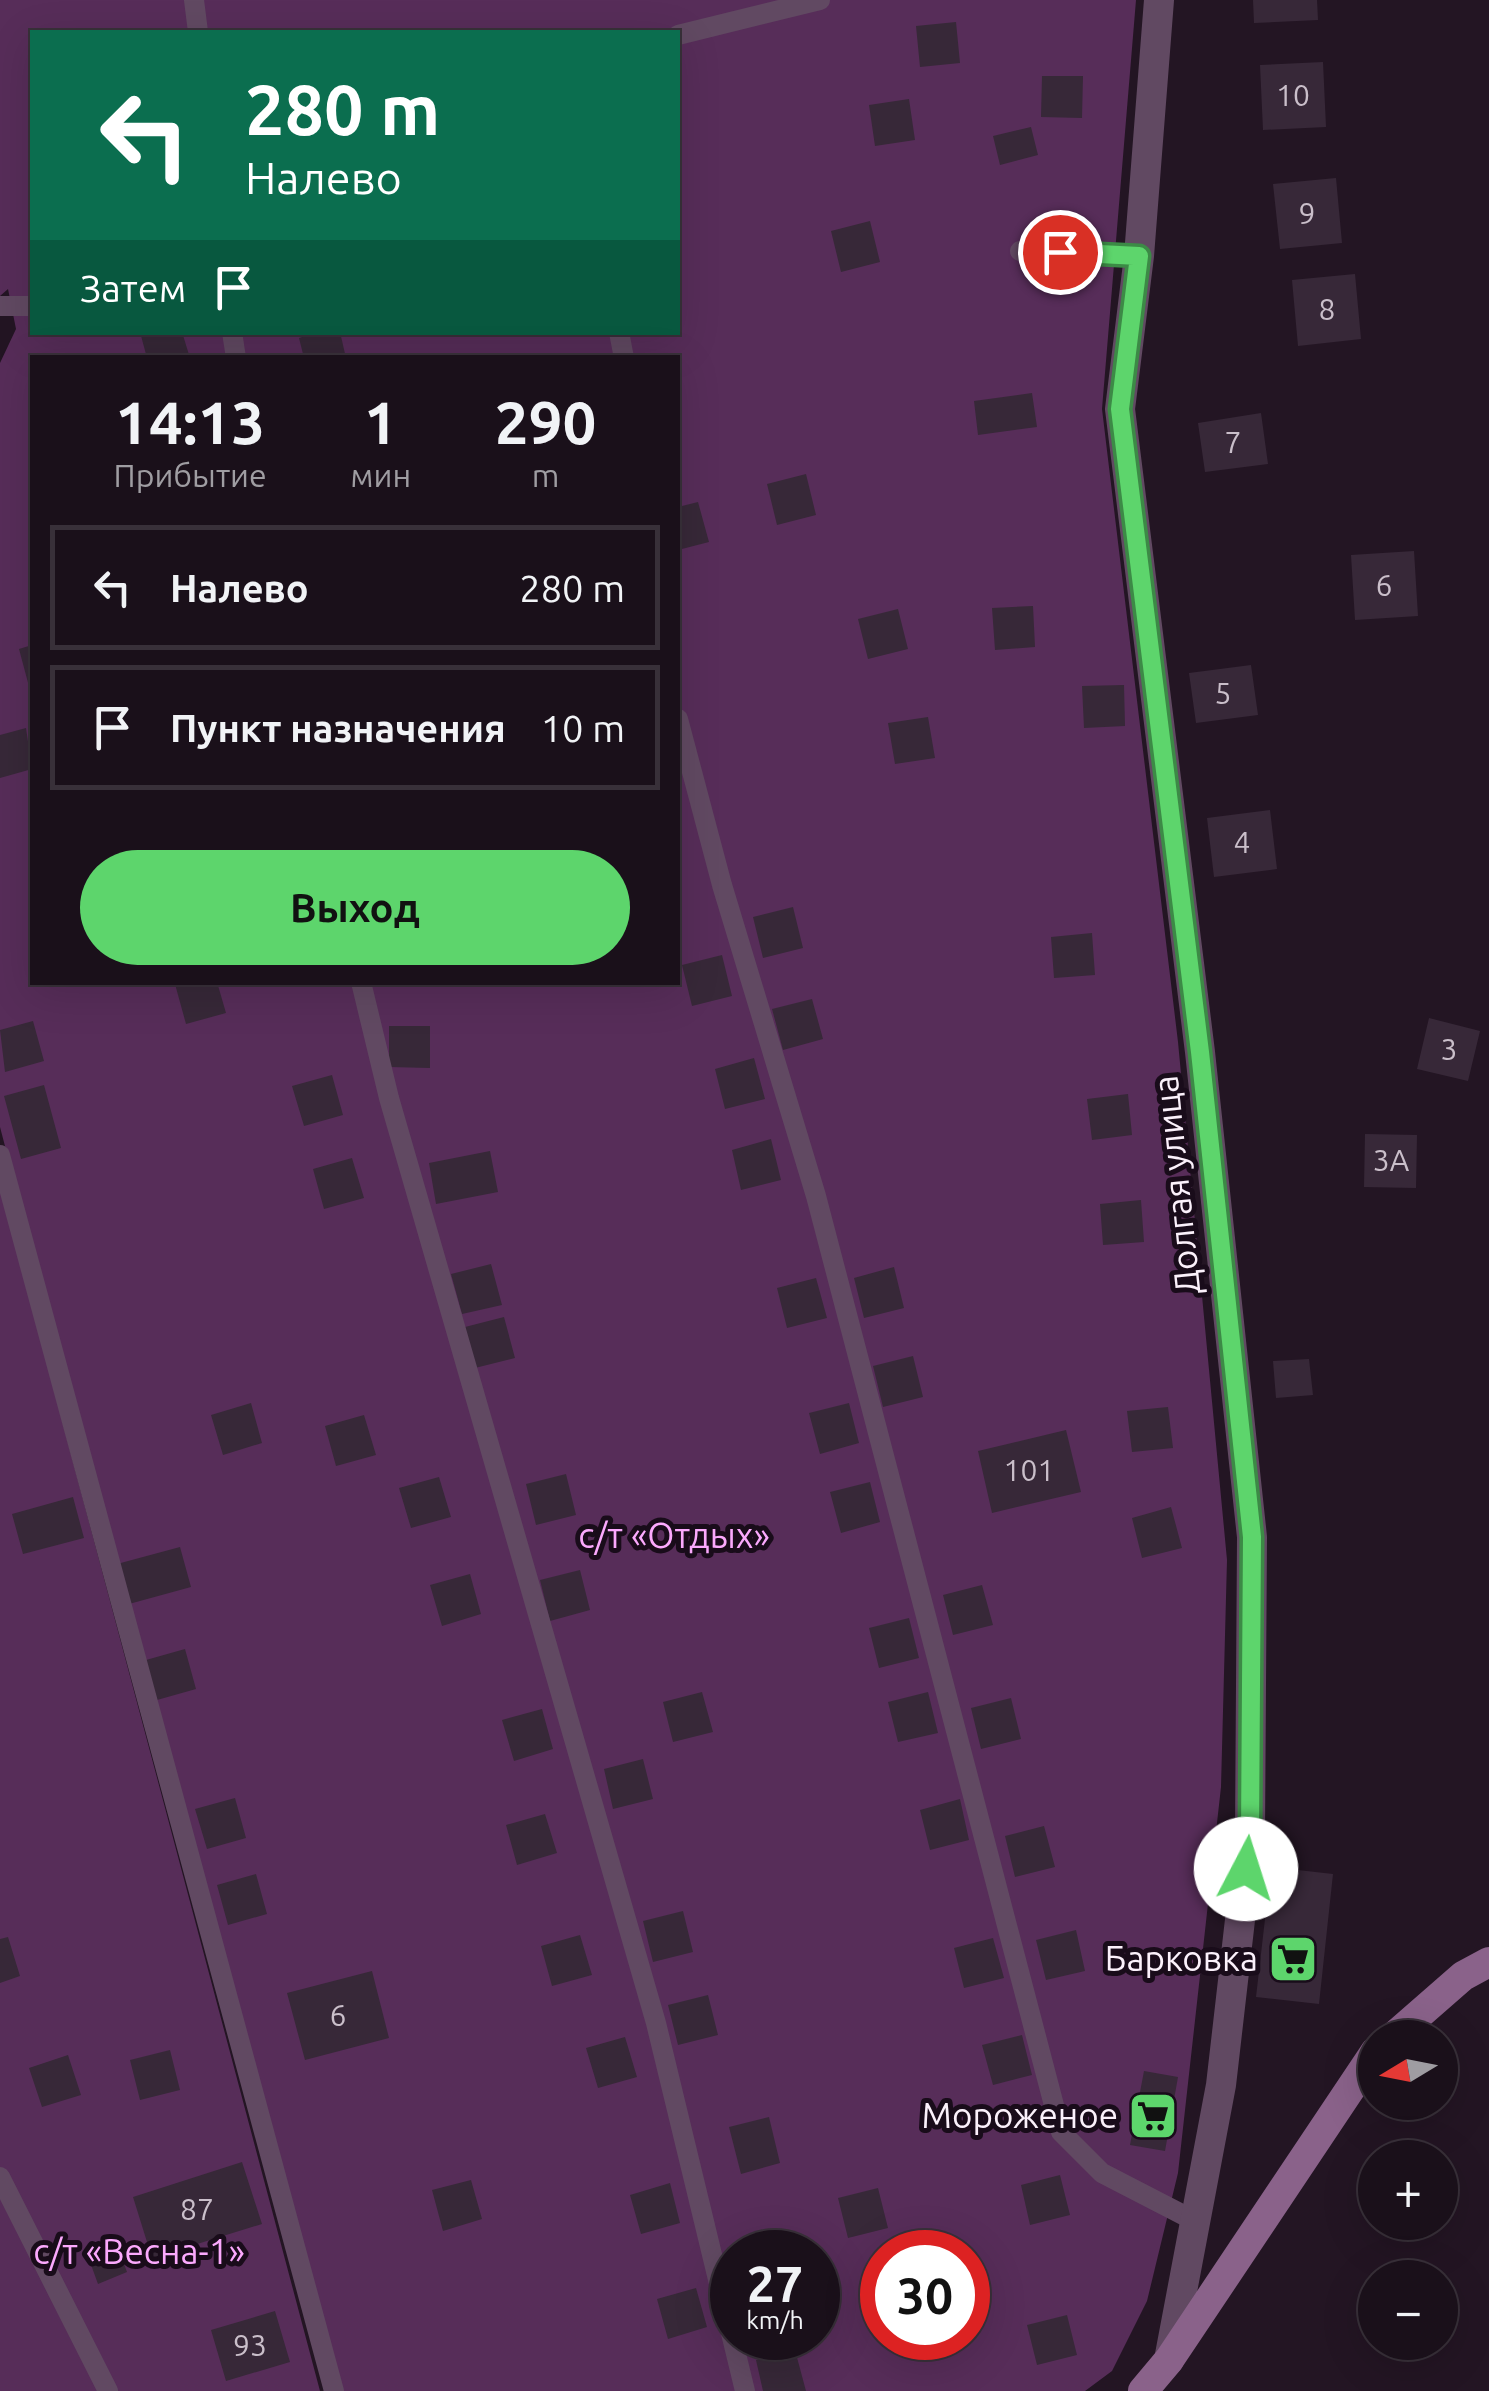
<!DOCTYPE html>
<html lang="ru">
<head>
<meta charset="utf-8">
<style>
  :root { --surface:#1a101a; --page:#231923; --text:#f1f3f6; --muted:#9f9da2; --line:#383039; --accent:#5dd56c }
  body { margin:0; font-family:Ubuntu,sans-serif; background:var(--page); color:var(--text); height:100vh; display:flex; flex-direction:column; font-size:38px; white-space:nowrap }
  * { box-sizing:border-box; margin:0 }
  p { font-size:32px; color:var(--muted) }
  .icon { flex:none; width:55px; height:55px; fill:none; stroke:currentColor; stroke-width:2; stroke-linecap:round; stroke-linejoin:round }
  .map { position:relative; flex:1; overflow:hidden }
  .side { position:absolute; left:30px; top:355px; width:650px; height:630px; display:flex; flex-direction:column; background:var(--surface); border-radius:0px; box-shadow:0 10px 40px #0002,0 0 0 2px var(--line) }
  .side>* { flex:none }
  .banner { position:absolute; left:30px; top:30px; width:650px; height:305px; border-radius:0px; box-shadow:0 10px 40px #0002,0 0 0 2px var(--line); background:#0b6e4f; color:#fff; overflow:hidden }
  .needle { width:65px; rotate:260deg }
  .buttons { position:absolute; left:1358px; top:2020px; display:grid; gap:20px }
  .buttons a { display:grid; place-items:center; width:100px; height:100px; border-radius:50%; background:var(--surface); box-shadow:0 10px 40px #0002,0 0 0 2px var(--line); font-size:50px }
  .speed { position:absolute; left:710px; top:2230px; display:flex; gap:20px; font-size:50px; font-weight:700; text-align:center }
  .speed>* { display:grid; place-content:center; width:130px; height:130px; border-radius:50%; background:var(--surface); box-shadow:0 10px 40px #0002,0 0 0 2px var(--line); line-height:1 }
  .speed small { font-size:25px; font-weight:400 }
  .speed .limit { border:15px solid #d22; background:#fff; color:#111 }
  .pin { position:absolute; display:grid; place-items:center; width:85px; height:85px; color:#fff; margin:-42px; border:5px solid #fff; border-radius:50%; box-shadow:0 2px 10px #0007 }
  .me { position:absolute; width:110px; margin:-55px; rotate:5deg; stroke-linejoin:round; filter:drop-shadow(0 0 8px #0008) }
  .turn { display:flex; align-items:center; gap:35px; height:210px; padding:0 50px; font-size:45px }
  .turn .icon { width:130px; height:130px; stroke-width:2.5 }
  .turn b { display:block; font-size:70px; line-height:85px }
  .then { display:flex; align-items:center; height:95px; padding:0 50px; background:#0003; gap:20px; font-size:38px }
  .eta { display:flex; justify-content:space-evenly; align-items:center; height:170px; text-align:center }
  .eta b { font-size:60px; font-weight:700; line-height:70px }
  .primary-button { display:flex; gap:20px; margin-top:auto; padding:20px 50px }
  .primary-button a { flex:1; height:115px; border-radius:60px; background:var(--accent); color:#111; font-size:40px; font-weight:700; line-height:115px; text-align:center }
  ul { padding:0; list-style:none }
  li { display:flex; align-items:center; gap:30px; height:125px; margin:0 20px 15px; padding:0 30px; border:5px solid var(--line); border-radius:0px }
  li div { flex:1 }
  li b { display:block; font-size:38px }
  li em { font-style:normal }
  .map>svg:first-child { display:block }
  .green { fill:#572d59; fill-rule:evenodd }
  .building { fill:#372838 }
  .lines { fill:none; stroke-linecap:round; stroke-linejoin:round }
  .lane { stroke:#614962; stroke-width:20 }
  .street { stroke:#614962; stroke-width:30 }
  .secondary { stroke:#8a628a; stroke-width:30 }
  .route-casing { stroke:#3c8a46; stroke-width:25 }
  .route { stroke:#5dd56c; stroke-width:18 }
  .labels { text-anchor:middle; stroke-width:10; stroke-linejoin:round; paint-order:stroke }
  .number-label { font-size:30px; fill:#cabfca }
  .street-label { font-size:35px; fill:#fbf1fb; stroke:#190c1a }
  .park-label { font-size:35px; fill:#fba9fd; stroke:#190c1a }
  .poi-label { font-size:35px; fill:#fbf1fb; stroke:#190c1a; text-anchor:end }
</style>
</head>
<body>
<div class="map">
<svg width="1489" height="2391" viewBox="0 0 1489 2391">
  <rect width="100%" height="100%" fill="#231523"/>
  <path class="green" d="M 0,0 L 1136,0 L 1102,409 L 1178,1042 L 1227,1560 L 1221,1787 L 1178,2173 L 1147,2301 L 1112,2371 L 1085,2391 L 342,2391 L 134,1639 L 0,1127 L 0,363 L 16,329 L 8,289 L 0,296 ZM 32,32 L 678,32 L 678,332 L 32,332 ZM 32,358 L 678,358 L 678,982 L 32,982 ZM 732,2252 L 818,2252 L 818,2338 L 732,2338 ZM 882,2252 L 968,2252 L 968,2338 L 882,2338 Z
    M 0,1187 L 320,2391 L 0,2391 Z"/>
  <path class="building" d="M 1253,0 L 1317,0 L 1318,20 L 1254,23 Z
    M 956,22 L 960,63 L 920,67 L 916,26 Z
    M 1323,62 L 1326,127 L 1263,130 L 1260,65 Z
    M 1042,76 L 1083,76 L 1082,118 L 1041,117 Z
    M 909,99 L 915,140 L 875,146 L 869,105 Z
    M 1031,127 L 1038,155 L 1000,165 L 993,136 Z
    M 1336,178 L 1342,243 L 1280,249 L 1273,184 Z
    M 870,221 L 880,262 L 841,272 L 831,231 Z
    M 1355,274 L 1361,339 L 1298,346 L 1292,280 Z
    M 140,332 L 182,332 L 190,358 L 147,358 Z
    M 318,332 L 340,332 L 346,358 L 304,358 L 299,338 Z
    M 1032,393 L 1037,427 L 978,435 L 974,401 Z
    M 1261,413 L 1268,464 L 1205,472 L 1198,423 Z
    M 806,474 L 816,515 L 777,525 L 767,484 Z
    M 698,502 L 709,542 L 678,550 L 678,507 Z
    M 1414,551 L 1418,616 L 1355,620 L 1351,555 Z
    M 1033,606 L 1035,647 L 995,650 L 992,608 Z
    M 898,609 L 908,649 L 868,659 L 858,619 Z
    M 32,645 L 32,694 L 31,694 L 19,649 Z
    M 1251,665 L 1258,715 L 1196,723 L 1189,673 Z
    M 1124,685 L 1125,726 L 1084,728 L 1082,686 Z
    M 928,717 L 935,758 L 895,764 L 888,723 Z
    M 26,728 L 32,769 L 0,778 L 0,735 Z
    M 1270,810 L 1277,869 L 1214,877 L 1207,818 Z
    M 793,907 L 803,948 L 763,958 L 753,917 Z
    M 1092,933 L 1095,975 L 1054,978 L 1051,937 Z
    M 722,955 L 732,996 L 692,1006 L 682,965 Z
    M 181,982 L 217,982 L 226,1013 L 186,1024 L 175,984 Z
    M 812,999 L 823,1039 L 783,1050 L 772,1009 Z
    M 1429,1018 L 1480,1031 L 1468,1081 L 1417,1069 Z
    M 33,1021 L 44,1061 L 5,1072 L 0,1030 Z
    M 389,1026 L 430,1026 L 430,1068 L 389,1067 Z
    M 754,1058 L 765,1099 L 725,1109 L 715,1069 Z
    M 332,1075 L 343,1115 L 304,1126 L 292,1086 Z
    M 44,1085 L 61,1148 L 21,1159 L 4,1096 Z
    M 1128,1094 L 1132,1135 L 1092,1140 L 1087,1099 Z
    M 1365,1134 L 1417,1135 L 1416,1188 L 1364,1187 Z
    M 771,1139 L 781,1180 L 741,1190 L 732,1150 Z
    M 490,1151 L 498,1192 L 436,1204 L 429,1163 Z
    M 352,1158 L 364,1198 L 324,1209 L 313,1169 Z
    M 1141,1200 L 1144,1242 L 1103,1245 L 1100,1204 Z
    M 491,1264 L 502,1305 L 462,1314 L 451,1274 Z
    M 894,1267 L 904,1308 L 864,1318 L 854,1278 Z
    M 816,1278 L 827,1318 L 787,1328 L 777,1288 Z
    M 504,1317 L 515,1358 L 475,1368 L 465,1327 Z
    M 913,1356 L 923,1397 L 883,1407 L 873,1366 Z
    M 1309,1359 L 1313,1395 L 1276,1398 L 1273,1361 Z
    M 251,1403 L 262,1443 L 223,1455 L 211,1415 Z
    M 849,1403 L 859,1443 L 820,1454 L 809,1413 Z
    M 1168,1407 L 1173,1448 L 1132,1452 L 1127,1411 Z
    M 364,1415 L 376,1455 L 336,1466 L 325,1426 Z
    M 1066,1430 L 1081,1492 L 992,1513 L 978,1451 Z
    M 566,1474 L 576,1515 L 536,1525 L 526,1484 Z
    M 439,1477 L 451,1517 L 411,1528 L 399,1488 Z
    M 870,1482 L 880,1522 L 841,1533 L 830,1492 Z
    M 73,1497 L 84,1538 L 23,1554 L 12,1514 Z
    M 1171,1507 L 1182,1548 L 1142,1558 L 1132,1518 Z
    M 180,1547 L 191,1587 L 129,1604 L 117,1564 Z
    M 580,1570 L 590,1610 L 550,1621 L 540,1580 Z
    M 470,1574 L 481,1614 L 442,1626 L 430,1585 Z
    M 982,1585 L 993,1625 L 953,1635 L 943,1595 Z
    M 909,1618 L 919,1658 L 879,1668 L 869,1628 Z
    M 185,1649 L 196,1689 L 157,1700 L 146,1660 Z
    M 702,1692 L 713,1732 L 673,1742 L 663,1702 Z
    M 928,1692 L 938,1733 L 898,1742 L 888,1702 Z
    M 1011,1698 L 1021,1739 L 981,1749 L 971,1708 Z
    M 542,1709 L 553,1749 L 514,1761 L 502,1720 Z
    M 643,1759 L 653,1799 L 613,1809 L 604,1769 Z
    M 235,1798 L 246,1838 L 207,1849 L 195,1809 Z
    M 960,1799 L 969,1840 L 930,1850 L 920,1810 Z
    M 545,1814 L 557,1853 L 517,1865 L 506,1825 Z
    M 1044,1826 L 1055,1867 L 1015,1877 L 1005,1836 Z
    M 1271,1867 L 1333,1874 L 1319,2004 L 1256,1997 Z
    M 256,1874 L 267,1914 L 228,1925 L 217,1885 Z
    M 683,1911 L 693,1952 L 653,1962 L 643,1921 Z
    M 1076,1930 L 1085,1971 L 1046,1980 L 1036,1940 Z
    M 580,1935 L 592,1975 L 552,1986 L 541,1946 Z
    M 8,1937 L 20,1976 L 0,1983 L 0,1939 Z
    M 993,1938 L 1004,1978 L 964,1988 L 954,1948 Z
    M 372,1971 L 389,2038 L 305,2060 L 287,1993 Z
    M 708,1995 L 718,2035 L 678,2045 L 668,2005 Z
    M 1022,2035 L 1032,2075 L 993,2085 L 982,2045 Z
    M 625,2037 L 637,2077 L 598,2088 L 586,2048 Z
    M 170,2050 L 180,2090 L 140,2100 L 130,2060 Z
    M 68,2055 L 81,2095 L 42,2107 L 29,2068 Z
    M 1144,2071 L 1178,2077 L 1165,2151 L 1130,2145 Z
    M 769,2117 L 780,2163 L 741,2174 L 729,2127 Z
    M 242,2162 L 262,2224 L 152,2258 L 133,2197 Z
    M 1060,2175 L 1070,2215 L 1030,2225 L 1021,2185 Z
    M 471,2180 L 482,2219 L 443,2231 L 432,2190 Z
    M 670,2183 L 680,2223 L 641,2234 L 630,2195 Z
    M 878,2188 L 888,2228 L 848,2238 L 838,2198 Z
    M 115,2240 L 127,2272 L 98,2284 L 86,2251 Z
    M 696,2288 L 707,2327 L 668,2339 L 657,2299 Z
    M 275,2311 L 290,2362 L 226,2381 L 211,2330 Z
    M 1067,2315 L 1077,2355 L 1037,2365 L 1027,2325 Z
    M 795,2350 L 806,2391 L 763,2391 L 756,2360 Z"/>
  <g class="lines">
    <path class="lane" d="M 194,0 L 198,32
      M 678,35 L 820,0
      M 1020,251 L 1139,256
      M 0,306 L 32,306
      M 232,332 L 236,358
      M 619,332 L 624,358
      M 678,719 L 722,885 L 816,1196 L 1061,2132 L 1102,2173 L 1195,2221
      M 361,982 L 389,1098 L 656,2023 L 745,2391
      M 0,1155 L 334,2391
      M 0,2177 L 108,2391"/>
    <path class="street" d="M 1159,0 L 1139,256 L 1120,409 L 1200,1052 L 1252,1537 L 1250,1833 L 1221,2085 L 1169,2360"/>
    <path class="secondary" d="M 1392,2038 L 1463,1976 L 1489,1962
      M 1143,2391 L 1169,2360 L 1375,2052"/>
  </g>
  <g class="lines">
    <g class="route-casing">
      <path id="route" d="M 1060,252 L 1139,256 L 1120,409 L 1200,1052 L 1252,1537 L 1250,1833 L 1246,1869"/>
    </g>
    <use href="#route" class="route"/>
  </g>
  <defs>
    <g id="supermarket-square" transform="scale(2.5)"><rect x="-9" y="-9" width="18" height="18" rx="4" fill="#5dd56c" stroke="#190c1a"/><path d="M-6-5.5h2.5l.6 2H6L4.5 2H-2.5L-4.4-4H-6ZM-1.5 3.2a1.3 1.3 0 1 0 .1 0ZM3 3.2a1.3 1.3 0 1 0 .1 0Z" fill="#111"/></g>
  </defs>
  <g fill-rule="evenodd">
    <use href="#supermarket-square" x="1293" y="1959"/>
    <use href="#supermarket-square" x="1153" y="2116"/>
  </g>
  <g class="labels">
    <g class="number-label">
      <text x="1293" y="106">10</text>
      <text x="1307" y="224">9</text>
      <text x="1327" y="320">8</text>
      <text x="1233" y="453">7</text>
      <text x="1384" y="596">6</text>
      <text x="1223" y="704">5</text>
      <text x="1242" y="853">4</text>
      <text x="1449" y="1060">3</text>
      <text x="1391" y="1171">3А</text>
      <text x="1029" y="1481">101</text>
      <text x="338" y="2026">6</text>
      <text x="197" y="2220">87</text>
      <text x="250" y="2356">93</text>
    </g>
    <g class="street-label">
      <text transform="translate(1177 1185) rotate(-96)" y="12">Долгая улица</text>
    </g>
    <g class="park-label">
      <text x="674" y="1548">с/т «Отдых»</text>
      <text x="139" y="2264">с/т «Весна-1»</text>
    </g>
    <g class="poi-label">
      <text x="1258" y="1971">Барковка</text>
      <text x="1118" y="2128">Мороженое</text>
    </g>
  </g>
</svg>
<div class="buttons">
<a><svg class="needle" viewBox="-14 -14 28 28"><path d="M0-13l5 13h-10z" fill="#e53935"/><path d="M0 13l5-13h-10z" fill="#9f9da2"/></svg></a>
<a>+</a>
<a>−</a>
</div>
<div class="speed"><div>27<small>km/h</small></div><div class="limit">30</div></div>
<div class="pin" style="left:1060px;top:252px;background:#d93025"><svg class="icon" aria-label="arrive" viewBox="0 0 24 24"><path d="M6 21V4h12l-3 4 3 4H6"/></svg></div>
<svg class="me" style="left:1246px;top:1869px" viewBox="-20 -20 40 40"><circle r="19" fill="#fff"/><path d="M0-13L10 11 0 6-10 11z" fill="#5dd56c"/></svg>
<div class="banner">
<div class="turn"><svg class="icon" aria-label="left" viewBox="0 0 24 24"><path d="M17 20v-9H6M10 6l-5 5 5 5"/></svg><div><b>280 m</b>Налево</div></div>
<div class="then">Затем<svg class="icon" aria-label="arrive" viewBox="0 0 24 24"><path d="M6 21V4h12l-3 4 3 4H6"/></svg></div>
</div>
<section class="side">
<div class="eta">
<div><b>14:13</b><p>Прибытие</p></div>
<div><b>1</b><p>мин</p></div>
<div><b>290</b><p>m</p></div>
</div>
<ul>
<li><svg class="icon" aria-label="left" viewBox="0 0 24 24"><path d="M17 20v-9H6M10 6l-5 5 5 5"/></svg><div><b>Налево</b></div><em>280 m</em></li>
<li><svg class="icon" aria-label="arrive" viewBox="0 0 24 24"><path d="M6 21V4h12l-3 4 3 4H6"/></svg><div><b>Пункт назначения</b></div><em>10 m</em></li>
</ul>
<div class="primary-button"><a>Выход</a></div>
</section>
</div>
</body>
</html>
